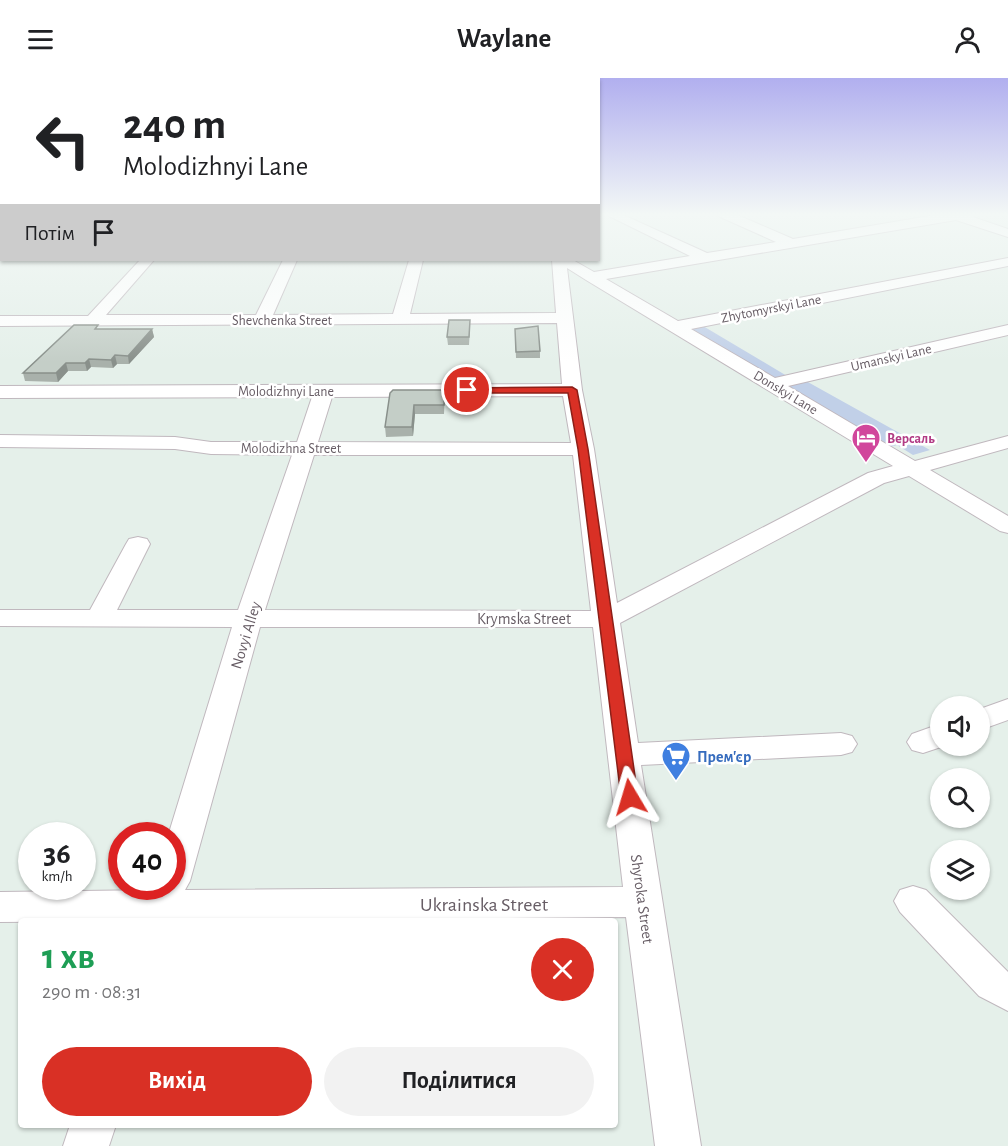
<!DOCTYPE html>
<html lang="uk">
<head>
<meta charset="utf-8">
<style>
  :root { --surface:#fff; --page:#f2f2f2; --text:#202124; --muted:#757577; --accent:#d93025 }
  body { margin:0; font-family:"Alegreya Sans",sans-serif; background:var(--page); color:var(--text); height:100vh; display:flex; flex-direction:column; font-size:22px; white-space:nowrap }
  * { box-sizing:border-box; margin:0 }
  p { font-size:20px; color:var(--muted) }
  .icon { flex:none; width:33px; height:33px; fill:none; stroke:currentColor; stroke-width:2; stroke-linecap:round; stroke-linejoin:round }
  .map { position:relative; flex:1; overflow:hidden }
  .sheet { position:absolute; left:18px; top:840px; width:600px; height:210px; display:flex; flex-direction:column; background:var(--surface); border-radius:6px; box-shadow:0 2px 4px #0004 }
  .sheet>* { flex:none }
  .guide { position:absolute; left:0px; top:0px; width:600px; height:183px; box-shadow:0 2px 4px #0004; background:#fff; color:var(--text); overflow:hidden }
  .tools { position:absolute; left:930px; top:618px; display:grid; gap:12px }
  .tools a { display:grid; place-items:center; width:60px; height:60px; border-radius:50%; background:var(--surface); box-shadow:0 2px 4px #0004; font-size:30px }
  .speed { position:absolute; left:18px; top:744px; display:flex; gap:12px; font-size:30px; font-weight:700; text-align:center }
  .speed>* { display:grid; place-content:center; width:78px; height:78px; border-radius:50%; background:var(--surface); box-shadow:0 2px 4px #0004; line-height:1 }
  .speed small { font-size:15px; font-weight:400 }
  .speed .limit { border:9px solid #d22; background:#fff; color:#111 }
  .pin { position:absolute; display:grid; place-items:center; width:51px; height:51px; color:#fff; margin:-26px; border:3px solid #fff; border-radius:50%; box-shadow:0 2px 6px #0007 }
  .me { position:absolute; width:66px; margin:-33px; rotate:353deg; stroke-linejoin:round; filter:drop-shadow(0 0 4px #0008) }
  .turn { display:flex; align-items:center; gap:21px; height:126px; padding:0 24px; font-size:27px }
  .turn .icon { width:78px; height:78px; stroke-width:2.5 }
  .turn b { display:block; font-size:42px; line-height:51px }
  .then { display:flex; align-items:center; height:57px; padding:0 24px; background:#0003; gap:12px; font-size:22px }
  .round { display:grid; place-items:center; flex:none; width:63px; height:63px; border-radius:32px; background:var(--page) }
  .headline { display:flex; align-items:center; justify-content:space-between; height:102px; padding:0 24px }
  h1 { font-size:36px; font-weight:600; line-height:45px; color:#1e9e55 }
  .action { display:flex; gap:12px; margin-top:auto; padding:12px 24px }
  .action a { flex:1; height:69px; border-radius:36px; background:var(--accent); color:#fff; font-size:24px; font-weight:600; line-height:69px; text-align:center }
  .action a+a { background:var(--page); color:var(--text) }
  header { display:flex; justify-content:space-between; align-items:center; height:78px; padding:0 24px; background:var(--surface); font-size:27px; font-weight:600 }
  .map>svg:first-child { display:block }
  .green { fill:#c1d0e8 }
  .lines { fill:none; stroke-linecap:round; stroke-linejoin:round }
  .minor-casing { stroke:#c0b8be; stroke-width:2 }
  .minor { fill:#fff; fill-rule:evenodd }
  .wall { fill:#a9b1ab }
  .shaded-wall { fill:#89908b }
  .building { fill:#c4cec7; stroke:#89908b; stroke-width:1.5 }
  .route { fill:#d93025; stroke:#8d1f18; stroke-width:1.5 }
  .labels { text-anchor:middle; stroke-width:5; stroke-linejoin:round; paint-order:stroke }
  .far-street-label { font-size:14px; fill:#675d65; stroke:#fff }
  .far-hotel-label { font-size:14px; font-weight:bold; fill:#b23c85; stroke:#fff; text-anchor:start }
  .street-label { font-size:16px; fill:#675d65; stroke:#fff }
  .shop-label { font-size:16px; font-weight:bold; fill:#366cbe; stroke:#fff; text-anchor:start }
  .near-street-label { font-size:20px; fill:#675d65; stroke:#fff }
</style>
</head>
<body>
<header><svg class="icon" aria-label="menu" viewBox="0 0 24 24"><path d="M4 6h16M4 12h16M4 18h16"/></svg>Waylane<svg class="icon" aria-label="person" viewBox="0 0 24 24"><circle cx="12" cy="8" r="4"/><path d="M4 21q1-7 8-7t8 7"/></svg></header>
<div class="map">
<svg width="1008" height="1068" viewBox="0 0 1008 1068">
  <rect width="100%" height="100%" fill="#e5f0ea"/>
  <path class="green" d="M 703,248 L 787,298 L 774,301 L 689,251 Z
    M 806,303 L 930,372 L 913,377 L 897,367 L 890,369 L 784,308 Z"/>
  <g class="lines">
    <g class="minor-casing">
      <path id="minor" d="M 603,135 L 619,135 L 707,175 L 776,164 L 718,138 L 717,135 L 733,135 L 793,161 L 947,135 L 979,135 L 973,139 L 1008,151 L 1008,159 L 956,142 L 606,201 L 678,243 L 1008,180 L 1008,188 L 691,251 L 775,300 L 1008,247 L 1008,257 L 788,308 L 915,383 L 1008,358 L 1008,370 L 930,392 L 1008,438 L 1008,455 L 1000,453 L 909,398 L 884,405 L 620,545 L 638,665 L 841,655 L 852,658 L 857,666 L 852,674 L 841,677 L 641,687 L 701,1068 L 655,1068 L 626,839 L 0,844 L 0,814 L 159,812 L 157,808 L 172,808 L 172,758 L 168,758 L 232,549 L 0,548 L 0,532 L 90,532 L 126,466 L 129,461 L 138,459 L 147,461 L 150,466 L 117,532 L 238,532 L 292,377 L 211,376 L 175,371 L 0,369 L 0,357 L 175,359 L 211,364 L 297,364 L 312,319 L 0,320 L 0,308 L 562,306 L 557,245 L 0,248 L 0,238 L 88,238 L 140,182 L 154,182 L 106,237 L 256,237 L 283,182 L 297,182 L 273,237 L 393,236 L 409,182 L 423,182 L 410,236 L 556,235 L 552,182 L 573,182 L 594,194 L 690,178 ZM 567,190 L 586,202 L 893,388 L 868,395 L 617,525 L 594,371 L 582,312 ZM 563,318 L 571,365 L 318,364 L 332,319 ZM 314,377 L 573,377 L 591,533 L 265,532 ZM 260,549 L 593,549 L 623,809 L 185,812 L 190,803 Z
        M 0,168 L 2,168 L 0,177 Z
        M 1008,621 L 1008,642 L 980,652 L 980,631 Z
        M 940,646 L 940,668 L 944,668 L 923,675 L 912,672 L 907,664 L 912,656 Z
        M 913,808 L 926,812 L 1008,894 L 1008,933 L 979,918 L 900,834 L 894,823 L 900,812 Z
        M 70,1047 L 116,1047 L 109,1068 L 63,1068 Z"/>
    </g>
    <use href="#minor" class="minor"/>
  </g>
  <path class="wall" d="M 470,250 L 469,267 L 448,267 L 447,259 Z
    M 99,251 L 152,251 L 154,259 L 129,286 L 117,286 L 113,290 L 91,289 L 87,293 L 68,293 L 58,304 L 25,303 L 23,295 Z
    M 515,251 L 540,273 L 540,280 L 516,280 Z
    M 445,312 L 444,336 L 415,336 L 413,358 L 386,359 L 385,349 L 390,315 Z"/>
  <path class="shaded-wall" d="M 152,251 L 154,259 L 129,286 L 128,278 Z
    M 115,277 L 117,286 L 113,290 L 111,282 Z
    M 89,281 L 91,289 L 87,293 L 85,285 Z
    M 66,285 L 68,293 L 58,304 L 56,295 Z
    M 414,327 L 415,336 L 413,358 L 412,349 Z"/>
  <path class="building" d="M 449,242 L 470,242 L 469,259 L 447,259 Z
    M 74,247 L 98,247 L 95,251 L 152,251 L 128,278 L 115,277 L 111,282 L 89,281 L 85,285 L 66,285 L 56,295 L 23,295 Z
    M 538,248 L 540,273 L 516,274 L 515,251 Z
    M 393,312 L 445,312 L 444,327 L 414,327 L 412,349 L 385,349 L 390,315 Z"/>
  <linearGradient id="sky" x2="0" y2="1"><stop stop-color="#b1afef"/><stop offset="0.48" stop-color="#f3f8f6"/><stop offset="1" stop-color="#f3f8f6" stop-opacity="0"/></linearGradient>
  <rect width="1008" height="284" fill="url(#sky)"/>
  <path class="route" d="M 572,309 L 577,312 L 588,371 L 638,719 L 636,723 L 630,725 L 624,723 L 621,719 L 578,371 L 568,315 L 467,315 L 462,312 L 467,310 Z"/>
  <defs>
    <g id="hotel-pin" transform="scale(1.5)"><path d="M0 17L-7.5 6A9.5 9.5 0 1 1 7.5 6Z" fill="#d1479c" stroke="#fff"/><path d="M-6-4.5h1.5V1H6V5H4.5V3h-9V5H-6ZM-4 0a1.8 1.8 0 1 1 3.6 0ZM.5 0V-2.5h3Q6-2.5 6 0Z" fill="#fff"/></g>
    <g id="supermarket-pin" transform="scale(1.5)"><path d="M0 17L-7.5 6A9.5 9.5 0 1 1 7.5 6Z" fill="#3f7fe0" stroke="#fff"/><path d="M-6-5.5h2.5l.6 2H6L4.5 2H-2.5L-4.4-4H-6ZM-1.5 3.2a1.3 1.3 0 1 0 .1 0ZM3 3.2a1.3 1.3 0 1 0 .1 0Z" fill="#fff"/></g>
  </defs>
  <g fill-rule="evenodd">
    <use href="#hotel-pin" x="866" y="360"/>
    <use href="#supermarket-pin" x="676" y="678"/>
  </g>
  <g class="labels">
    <g class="far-street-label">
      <text transform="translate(771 230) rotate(-11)" y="5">Zhytomyrskyi Lane</text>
      <text x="282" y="247">Shevchenka Street</text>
      <text transform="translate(891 279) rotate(-13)" y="5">Umanskyi Lane</text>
      <text x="286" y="318">Molodizhnyi Lane</text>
      <text transform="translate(786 314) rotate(31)" y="5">Donskyi Lane</text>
      <text x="291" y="375">Molodizhna Street</text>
    </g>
    <g class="far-hotel-label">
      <text x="887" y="365">Версаль</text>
    </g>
    <g class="street-label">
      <text x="524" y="546">Krymska Street</text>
      <text transform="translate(245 557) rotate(-73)" y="6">Novyi Alley</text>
      <text transform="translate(643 821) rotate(82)" y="6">Shyroka Street</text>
    </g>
    <g class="shop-label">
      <text x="697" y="684">Прем'єр</text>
    </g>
    <g class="near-street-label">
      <text x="484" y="833">Ukrainska Street</text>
    </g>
  </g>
</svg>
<div class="tools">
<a><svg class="icon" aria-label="sound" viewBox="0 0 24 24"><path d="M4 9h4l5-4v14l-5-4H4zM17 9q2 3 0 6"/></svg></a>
<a><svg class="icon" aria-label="search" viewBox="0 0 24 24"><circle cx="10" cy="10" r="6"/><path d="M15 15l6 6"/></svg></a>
<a><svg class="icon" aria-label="layers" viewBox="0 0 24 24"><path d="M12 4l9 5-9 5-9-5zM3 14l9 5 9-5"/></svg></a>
</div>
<div class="speed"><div>36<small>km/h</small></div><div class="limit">40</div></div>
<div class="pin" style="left:467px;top:312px;background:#d93025"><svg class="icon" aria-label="arrive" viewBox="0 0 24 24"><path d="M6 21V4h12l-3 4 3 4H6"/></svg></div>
<svg class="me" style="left:630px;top:719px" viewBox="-20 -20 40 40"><path d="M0-17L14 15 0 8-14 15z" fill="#d93025" stroke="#fff" stroke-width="4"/></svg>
<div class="guide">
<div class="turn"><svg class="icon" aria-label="left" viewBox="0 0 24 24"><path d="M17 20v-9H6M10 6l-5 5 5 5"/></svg><div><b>240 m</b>Molodizhnyi Lane</div></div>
<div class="then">Потім<svg class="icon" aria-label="arrive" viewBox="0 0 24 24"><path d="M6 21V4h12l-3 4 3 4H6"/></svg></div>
</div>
<section class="sheet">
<div class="headline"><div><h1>1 хв</h1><p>290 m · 08:31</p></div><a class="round" style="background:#d93025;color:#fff"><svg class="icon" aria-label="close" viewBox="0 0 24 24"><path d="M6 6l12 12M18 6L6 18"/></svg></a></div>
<div class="action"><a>Вихід</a><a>Поділитися</a></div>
</section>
</div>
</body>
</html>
